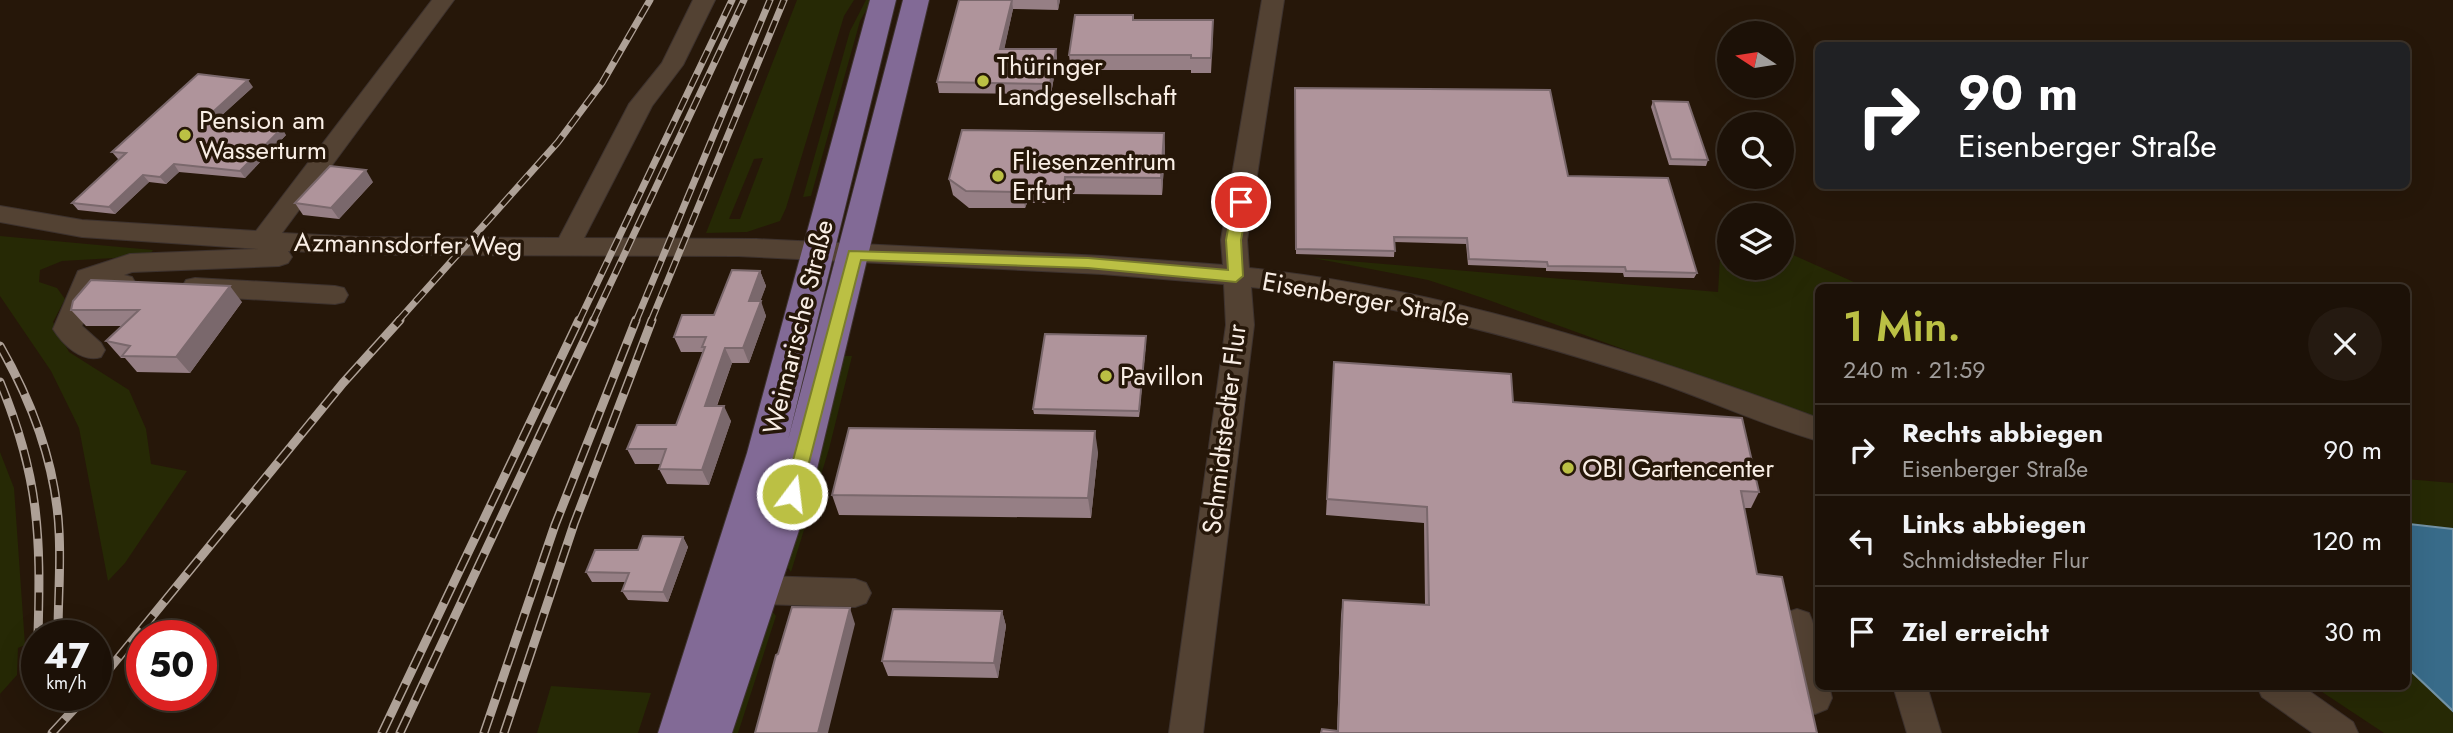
<!DOCTYPE html>
<html lang="de">
<head>
<meta charset="utf-8">
<style>
  :root { --surface:#1c1107; --page:#251a11; --text:#f1f3f6; --muted:#a09d9b; --line:#3a3128; --accent:#bbc044 }
  body { margin:0; font-family:Jost,sans-serif; background:var(--page); color:var(--text); height:100vh; display:flex; flex-direction:column; font-size:26px; white-space:nowrap }
  * { box-sizing:border-box; margin:0 }
  p { font-size:23px; color:var(--muted) }
  .icon { flex:none; width:38px; height:38px; fill:none; stroke:currentColor; stroke-width:2; stroke-linecap:round; stroke-linejoin:round }
  .map { position:relative; flex:1; overflow:hidden }
  .drawer { position:absolute; left:1815px; top:284px; width:595px; height:406px; display:flex; flex-direction:column; background:var(--surface); border-radius:10px; box-shadow:0 7px 28px #0002,0 0 0 2px var(--line) }
  .drawer>* { flex:none }
  .banner { position:absolute; left:1815px; top:42px; width:595px; height:147px; border-radius:10px; box-shadow:0 7px 28px #0002,0 0 0 2px var(--line); background:#202124; color:#fff; overflow:hidden }
  .needle { width:46px; rotate:282deg }
  .buttons { position:absolute; left:1717px; top:21px; display:grid; gap:14px }
  .buttons a { display:grid; place-items:center; width:77px; height:77px; border-radius:50%; background:var(--surface); box-shadow:0 7px 28px #0002,0 0 0 2px var(--line); font-size:35px }
  .speed { position:absolute; left:21px; top:620px; display:flex; gap:14px; font-size:35px; font-weight:700; text-align:center }
  .speed>* { display:grid; place-content:center; width:91px; height:91px; border-radius:50%; background:var(--surface); box-shadow:0 7px 28px #0002,0 0 0 2px var(--line); line-height:1 }
  .speed small { font-size:18px; font-weight:400 }
  .speed .limit { border:10px solid #d22; background:#fff; color:#111 }
  .pin { position:absolute; display:grid; place-items:center; width:60px; height:60px; color:#fff; margin:-30px; border:4px solid #fff; border-radius:50%; box-shadow:0 2px 7px #0007 }
  .me { position:absolute; width:77px; margin:-38px; rotate:15deg; stroke-linejoin:round; filter:drop-shadow(0 0 5px #0008) }
  .turn { display:flex; align-items:center; gap:24px; height:147px; padding:0 28px; font-size:32px }
  .turn .icon { width:91px; height:91px; stroke-width:2.5 }
  .turn b { display:block; font-size:49px; line-height:60px }
  .round { display:grid; place-items:center; flex:none; width:74px; height:74px; border-radius:37px; background:var(--page) }
  .headline { display:flex; align-items:center; justify-content:space-between; height:119px; padding:0 28px }
  h1 { font-size:42px; font-weight:600; line-height:52px; color:var(--accent) }
  ul { padding:0; list-style:none }
  li { display:flex; align-items:center; gap:21px; height:91px; padding:0 28px; border-top:2px solid var(--line) }
  li div { flex:1 }
  li b { display:block; font-size:26px }
  li em { font-style:normal }
  .map>svg:first-child { display:block }
  .green { fill:#262905; fill-rule:evenodd }
  .water { fill:#386b89; stroke:#7292a5; stroke-width:2 }
  .lines { fill:none; stroke-linecap:round; stroke-linejoin:round }
  .minor-casing { stroke:#3d322e; stroke-width:2 }
  .major-casing { stroke:#3d322e; stroke-width:2 }
  .minor { fill:#534233; fill-rule:evenodd }
  .major { fill:#826a96; fill-rule:evenodd }
  .rail-far1-casing { stroke:#aea197; stroke-width:7 }
  .rail-casing { stroke:#aea197; stroke-width:9 }
  .rail-far1 { stroke:#261709; stroke-width:4.5; stroke-dasharray:13; stroke-linecap:butt }
  .rail { stroke:#261709; stroke-width:6; stroke-dasharray:18; stroke-linecap:butt }
  .wall { fill:#967f85 }
  .shaded-wall { fill:#7a686c }
  .building { fill:#af949b; stroke:#7a686c; stroke-width:2 }
  .route { fill:#bbc044; stroke:#7a7d2c; stroke-width:2 }
  .poi-dot { fill:#bbc044; stroke:#261709; stroke-width:2.5 }
  .labels { text-anchor:middle; stroke-width:7; stroke-linejoin:round; paint-order:stroke }
  .poi-label { font-size:26px; fill:#f9eee5; stroke:#261709; text-anchor:start }
  .street-label { font-size:26px; fill:#f9eee5; stroke:#261709 }
</style>
</head>
<body>
<div class="map">
<svg width="2453" height="733" viewBox="0 0 2453 733">
  <rect width="100%" height="100%" fill="#261709"/>
  <path class="green" d="M 797,0 L 854,0 L 844,16 L 786,208 L 780,221 L 747,232 L 706,233 ZM 763,158 L 740,219 L 729,219 L 754,159 Z
    M 866,0 L 872,0 L 860,21 L 811,196 L 803,197 L 850,31 Z
    M 1722,223 L 1729,226 L 1729,268 L 1782,268 L 1782,250 L 1865,287 L 1818,287 L 1818,420 L 1483,298 L 1428,280 L 1313,258 L 1718,292 Z
    M 0,236 L 153,250 L 149,256 L 62,261 L 40,270 L 39,282 L 57,288 L 65,299 L 53,322 L 69,352 L 129,390 L 146,429 L 151,464 L 187,471 L 125,563 L 108,581 L 79,428 L 51,371 L 0,296 Z
    M 844,356 L 852,356 L 829,449 L 791,572 L 783,561 Z
    M 0,452 L 14,488 L 25,645 L 18,648 L 17,675 L 0,694 Z
    M 2406,479 L 2453,483 L 2453,733 L 2384,733 L 2313,686 L 2406,686 Z
    M 768,606 L 776,616 L 738,733 L 726,733 Z
    M 551,686 L 651,693 L 638,733 L 537,733 Z"/>
  <path class="water" d="M 2409,524 L 2453,529 L 2453,711 L 2413,673 L 2406,663 L 2406,526 Z"/>
  <g class="lines">
    <g class="minor-casing">
      <path id="minor" d="M 432,0 L 454,0 L 282,233 L 359,237 L 559,238 L 629,104 L 662,63 L 693,0 L 715,0 L 683,65 L 652,106 L 584,238 L 756,239 L 1102,256 L 1223,265 L 1221,240 L 1262,0 L 1284,0 L 1247,240 L 1249,268 C 1445,289 1635,350 1818,418 L 1818,441 C 1763,425 1709,400 1654,381 C 1523,338 1387,302 1251,287 L 1254,325 L 1203,733 L 1169,733 L 1226,325 L 1224,284 L 1102,274 L 738,256 L 404,255 L 288,251 L 292,257 L 288,263 L 279,266 L 132,272 L 124,275 L 132,277 L 136,284 L 132,291 L 94,293 L 82,326 L 101,343 L 105,350 L 101,357 C 82,363 63,345 53,329 L 78,271 L 130,254 L 259,249 L 82,237 L 0,222 L 0,206 L 82,220 L 256,231 Z
        M 195,278 L 335,286 L 344,288 L 348,295 L 344,302 L 335,304 L 195,296 L 186,294 L 182,287 L 186,280 Z
        M 759,576 L 855,579 L 866,583 L 871,593 L 866,603 L 855,607 L 759,604 L 748,600 L 743,590 L 748,580 Z
        M 1797,609 L 1809,613 C 1820,637 1818,660 1818,686 L 1829,686 L 1832,698 L 1827,709 L 1815,714 L 1803,709 L 1798,698 L 1781,623 L 1785,613 Z
        M 1893,686 L 1927,686 L 1941,733 L 1907,733 Z
        M 2257,686 L 2302,686 L 2353,722 L 2358,733 L 2313,733 L 2262,697 Z"/>
    </g>
    <g class="major-casing">
      <path id="major" d="M 870,0 L 896,0 L 788,440 L 903,0 L 929,0 L 811,494 L 732,733 L 658,733 L 747,453 Z"/>
    </g>
    <use href="#minor" class="minor"/>
    <use href="#major" class="major"/>
    <g class="rail-far1-casing">
      <path id="rail-far1" d="M 398,321 L 558,142 L 602,83 L 650,0
        M 579,321 L 732,0
        M 593,321 L 744,0
        M 636,321 L 770,0
        M 651,321 L 784,0"/>
    </g>
    <g class="rail-casing">
      <path id="rail" d="M 0,346 C 32,402 56,465 59,531 C 61,565 58,600 58,634
        M 0,382 C 39,476 41,535 38,635
        M 96,685 L 343,383 L 400,320
        M 52,733 L 87,695
        M 382,733 L 579,320
        M 400,733 L 594,320
        M 484,733 L 555,525 L 636,320
        M 504,733 L 574,524 L 652,320"/>
    </g>
    <use href="#rail-far1" class="rail-far1"/>
    <use href="#rail" class="rail"/>
  </g>
  <path class="wall" d="M 959,0 L 1060,0 L 1058,10 L 1013,9 L 1004,49 L 1056,49 L 1057,60 L 1051,94 L 939,93 L 937,82 Z
    M 1133,15 L 1134,20 L 1213,35 L 1211,73 L 1191,73 L 1191,70 L 1071,70 L 1069,55 Z
    M 253,87 L 214,122 L 286,135 L 245,178 L 179,172 L 166,184 L 149,182 L 115,214 L 78,210 L 72,203 L 120,159 L 118,159 L 112,152 Z
    M 1295,88 L 1568,176 L 1697,273 L 1694,278 L 1624,277 L 1623,273 L 1546,271 L 1546,268 L 1468,265 L 1466,244 L 1395,242 L 1394,257 L 1296,254 Z
    M 1653,101 L 1708,160 L 1706,166 L 1669,165 L 1651,107 Z
    M 1164,133 L 1165,150 L 1162,195 L 1067,194 L 1066,203 L 1027,203 L 1025,208 L 969,208 L 953,195 L 949,179 Z
    M 373,182 L 339,219 L 303,215 L 295,203 Z
    M 760,271 L 766,286 L 760,301 L 766,316 L 749,363 L 732,363 L 717,406 L 731,421 L 709,485 L 667,484 L 659,469 L 661,464 L 635,464 L 627,449 L 676,425 L 704,352 L 681,352 L 674,337 L 714,315 Z
    M 242,302 L 190,373 L 137,372 L 125,358 L 121,358 L 106,341 L 122,326 L 86,326 L 71,310 Z
    M 1146,342 L 1139,417 L 1034,414 L 1033,409 Z
    M 1334,362 L 1513,402 L 1759,492 L 1751,508 L 1744,508 L 1757,574 L 1337,731 L 1341,615 L 1343,600 L 1425,605 L 1424,523 L 1326,515 Z
    M 1098,452 L 1091,518 L 839,515 L 832,495 Z
    M 683,537 L 688,547 L 668,602 L 628,600 L 622,591 L 625,582 L 592,582 L 586,572 L 638,550 Z
    M 1002,611 L 1006,626 L 998,678 L 888,676 L 882,661 Z"/>
  <path class="shaded-wall" d="M 1012,0 L 1013,9 L 1002,60 L 1000,49 Z
    M 1057,0 L 1060,0 L 1058,10 Z
    M 1056,49 L 1057,60 L 1051,94 L 1050,84 Z
    M 248,80 L 253,87 L 208,128 L 203,121 Z
    M 282,128 L 286,135 L 245,178 L 240,171 Z
    M 1164,133 L 1165,150 L 1162,195 L 1161,178 Z
    M 174,164 L 179,172 L 166,184 L 160,177 Z
    M 366,170 L 373,182 L 339,219 L 331,208 Z
    M 143,175 L 149,182 L 115,214 L 109,207 Z
    M 1065,177 L 1067,194 L 1066,203 L 1064,187 Z
    M 1024,186 L 1027,203 L 1025,208 L 1023,192 Z
    M 760,271 L 766,286 L 755,316 L 749,301 Z
    M 230,286 L 242,302 L 190,373 L 176,357 Z
    M 761,301 L 766,316 L 749,363 L 743,348 Z
    M 1146,336 L 1146,342 L 1139,417 L 1139,411 Z
    M 725,348 L 732,363 L 711,421 L 705,406 Z
    M 724,406 L 731,421 L 709,485 L 702,470 Z
    M 1095,431 L 1098,452 L 1091,518 L 1088,498 Z
    M 683,537 L 688,547 L 668,602 L 663,592 Z
    M 850,608 L 855,624 L 828,733 L 818,733 Z
    M 1002,611 L 1006,626 L 998,678 L 994,663 Z"/>
  <path class="building" d="M 959,0 L 1012,0 L 1000,49 L 1056,49 L 1050,84 L 937,82 Z
    M 1075,15 L 1133,15 L 1133,20 L 1213,20 L 1211,58 L 1191,58 L 1191,55 L 1069,55 Z
    M 198,74 L 248,80 L 203,121 L 282,128 L 240,171 L 174,164 L 160,177 L 143,175 L 109,207 L 72,203 L 126,153 L 112,152 Z
    M 1295,88 L 1550,90 L 1568,176 L 1668,178 L 1697,273 L 1626,271 L 1625,267 L 1548,266 L 1547,262 L 1469,259 L 1467,238 L 1394,237 L 1395,251 L 1296,249 Z
    M 1653,101 L 1688,102 L 1708,160 L 1671,159 Z
    M 962,130 L 1164,133 L 1161,178 L 1065,177 L 1064,187 L 1024,186 L 1023,192 L 966,191 L 949,179 Z
    M 330,166 L 366,170 L 331,208 L 295,203 Z
    M 732,270 L 760,271 L 749,301 L 761,301 L 743,348 L 725,348 L 705,406 L 724,406 L 702,470 L 659,469 L 666,449 L 627,449 L 637,425 L 676,425 L 705,347 L 702,347 L 706,337 L 674,337 L 682,315 L 714,315 Z
    M 91,280 L 230,286 L 176,357 L 122,356 L 130,346 L 106,341 L 139,310 L 71,310 L 73,301 Z
    M 1045,334 L 1146,336 L 1139,411 L 1033,409 Z
    M 1334,362 L 1511,374 L 1513,402 L 1742,418 L 1759,492 L 1741,491 L 1757,574 L 1782,577 L 1817,733 L 1321,733 L 1322,729 L 1338,731 L 1343,600 L 1429,605 L 1427,507 L 1327,499 Z
    M 849,428 L 1095,431 L 1088,498 L 832,495 Z
    M 643,536 L 683,537 L 663,592 L 622,591 L 629,573 L 586,572 L 595,550 L 638,550 Z
    M 792,607 L 850,608 L 818,733 L 755,733 L 776,655 L 778,654 Z
    M 893,609 L 1002,611 L 994,663 L 882,661 Z"/>
  <path class="route" d="M 1241,197 L 1248,202 L 1241,240 L 1243,276 L 1236,282 L 1088,268 L 861,260 L 801,494 L 799,499 L 786,499 L 784,494 L 849,251 L 1088,258 L 1228,270 L 1226,240 L 1233,202 Z"/>
  <g class="poi-dot">
    <circle cx="983" cy="81" r="7"/>
    <circle cx="185" cy="135" r="7"/>
    <circle cx="998" cy="176" r="7"/>
    <circle cx="1106" cy="376" r="7"/>
    <circle cx="1568" cy="468" r="7"/>
  </g>
  <g class="labels">
    <g class="poi-label">
      <text x="997" y="75">Thüringer<tspan x="997" dy="30">Landgesellschaft</tspan></text>
      <text x="199" y="129">Pension am<tspan x="199" dy="30">Wasserturm</tspan></text>
      <text x="1012" y="170">Fliesenzentrum<tspan x="1012" dy="30">Erfurt</tspan></text>
      <text x="1120" y="385">Pavillon</text>
      <text x="1582" y="477">OBI Gartencenter</text>
    </g>
    <g class="street-label">
      <text transform="translate(408 244) rotate(1)" y="9">Azmannsdorfer Weg</text>
      <text transform="translate(1366 299) rotate(10)" y="9">Eisenberger Straße</text>
      <text transform="translate(798 327) rotate(-76)" y="9">Weimarische Straße</text>
      <text transform="translate(1224 429) rotate(-83)" y="9">Schmidtstedter Flur</text>
    </g>
  </g>
</svg>
<div class="buttons">
<a><svg class="needle" viewBox="-14 -14 28 28"><path d="M0-13l5 13h-10z" fill="#e53935"/><path d="M0 13l5-13h-10z" fill="#a09d9b"/></svg></a>
<a><svg class="icon" aria-label="search" viewBox="0 0 24 24"><circle cx="10" cy="10" r="6"/><path d="M15 15l6 6"/></svg></a>
<a><svg class="icon" aria-label="layers" viewBox="0 0 24 24"><path d="M12 4l9 5-9 5-9-5zM3 14l9 5 9-5"/></svg></a>
</div>
<div class="speed"><div>47<small>km/h</small></div><div class="limit">50</div></div>
<div class="pin" style="left:1241px;top:202px;background:#d93025"><svg class="icon" aria-label="arrive" viewBox="0 0 24 24"><path d="M6 21V4h12l-3 4 3 4H6"/></svg></div>
<svg class="me" style="left:792px;top:494px" viewBox="-20 -20 40 40"><circle r="17" fill="#bbc044" stroke="#fff" stroke-width="3"/><path d="M0-11L8 9 0 5-8 9z" fill="#fff"/></svg>
<div class="banner">
<div class="turn"><svg class="icon" aria-label="right" viewBox="0 0 24 24"><path d="M7 20v-9h11M14 6l5 5-5 5"/></svg><div><b>90 m</b>Eisenberger Straße</div></div>
</div>
<section class="drawer">
<div class="headline"><div><h1>1 Min.</h1><p>240 m · 21:59</p></div><a class="round"><svg class="icon" aria-label="close" viewBox="0 0 24 24"><path d="M6 6l12 12M18 6L6 18"/></svg></a></div>
<ul>
<li><svg class="icon" aria-label="right" viewBox="0 0 24 24"><path d="M7 20v-9h11M14 6l5 5-5 5"/></svg><div><b>Rechts abbiegen</b><p>Eisenberger Straße</p></div><em>90 m</em></li>
<li><svg class="icon" aria-label="left" viewBox="0 0 24 24"><path d="M17 20v-9H6M10 6l-5 5 5 5"/></svg><div><b>Links abbiegen</b><p>Schmidtstedter Flur</p></div><em>120 m</em></li>
<li><svg class="icon" aria-label="arrive" viewBox="0 0 24 24"><path d="M6 21V4h12l-3 4 3 4H6"/></svg><div><b>Ziel erreicht</b></div><em>30 m</em></li>
</ul>
</section>
</div>
</body>
</html>
